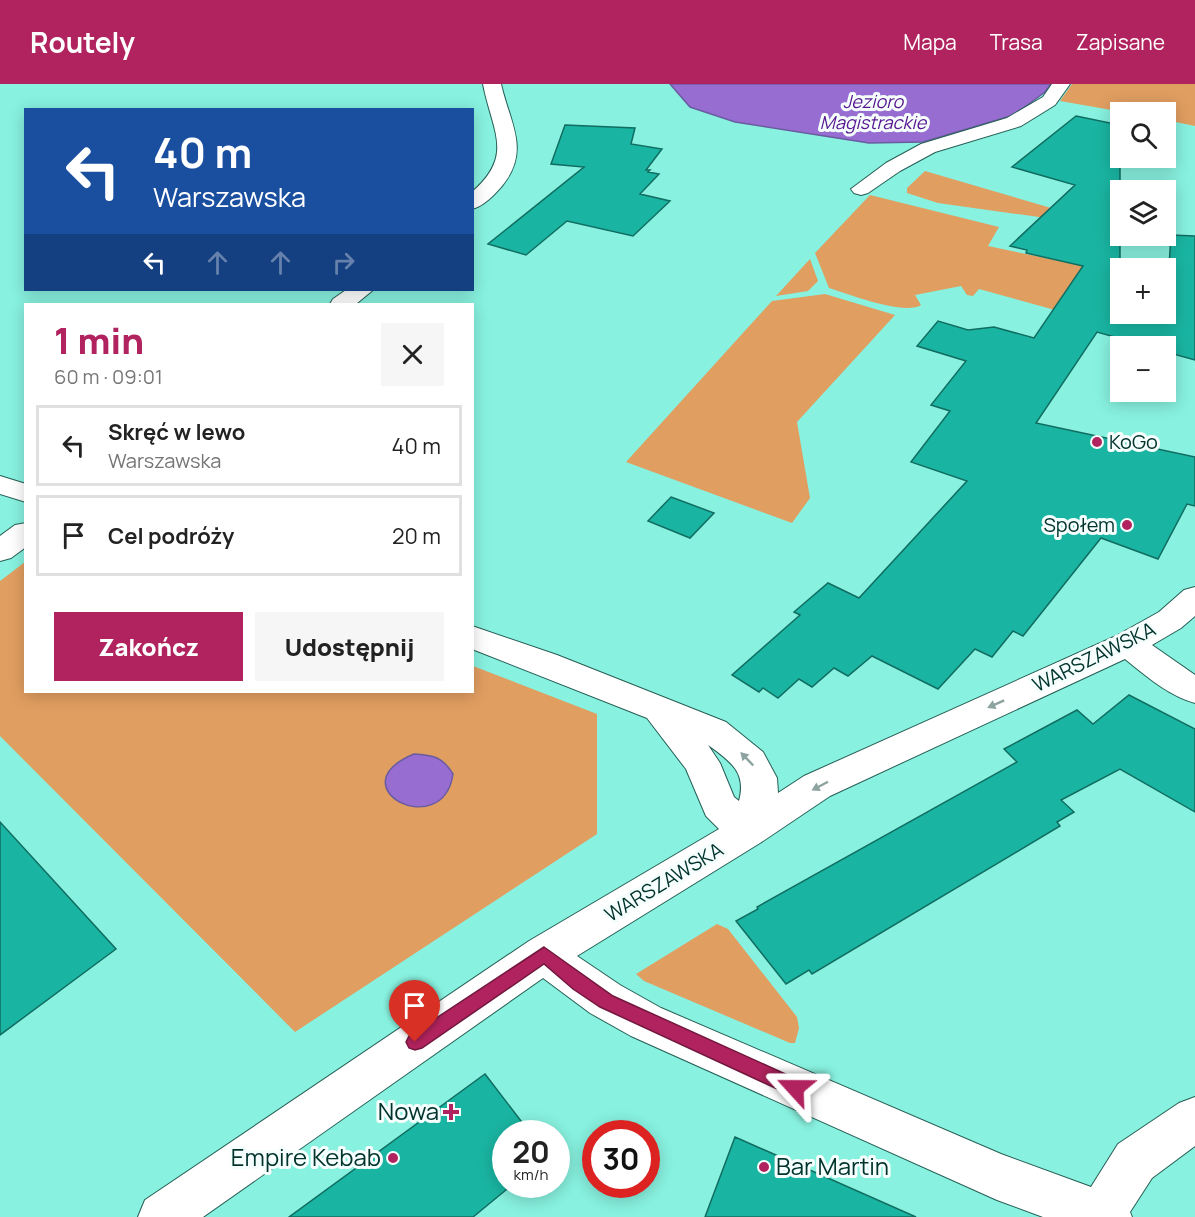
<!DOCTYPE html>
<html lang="pl">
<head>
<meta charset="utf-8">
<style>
  :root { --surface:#fff; --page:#f6f6f6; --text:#222; --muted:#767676; --line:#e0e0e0; --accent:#b0235e }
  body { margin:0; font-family:Manrope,sans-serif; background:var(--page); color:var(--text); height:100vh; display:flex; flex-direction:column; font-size:22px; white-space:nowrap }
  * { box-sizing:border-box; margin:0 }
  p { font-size:20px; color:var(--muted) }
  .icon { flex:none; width:33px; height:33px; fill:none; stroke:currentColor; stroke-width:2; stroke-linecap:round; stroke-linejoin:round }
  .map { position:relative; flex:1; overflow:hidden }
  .sheet { position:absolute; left:24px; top:219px; width:450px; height:390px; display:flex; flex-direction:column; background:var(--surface); border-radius:0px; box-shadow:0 3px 15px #0003 }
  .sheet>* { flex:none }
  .banner { position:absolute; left:24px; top:24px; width:450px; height:183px; border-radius:0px; box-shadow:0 3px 15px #0003; background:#1a4fa0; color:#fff; overflow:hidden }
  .fabs { position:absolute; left:1110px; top:18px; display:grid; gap:12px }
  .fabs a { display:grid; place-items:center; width:66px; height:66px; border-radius:0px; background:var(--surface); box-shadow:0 3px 15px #0003; font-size:30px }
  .speed { position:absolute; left:492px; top:1036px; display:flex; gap:12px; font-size:30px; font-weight:700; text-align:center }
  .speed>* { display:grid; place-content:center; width:78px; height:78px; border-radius:50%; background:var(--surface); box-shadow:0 3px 15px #0003; line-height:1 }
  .speed small { font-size:15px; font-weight:400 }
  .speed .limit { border:9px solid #d22; background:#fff; color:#111 }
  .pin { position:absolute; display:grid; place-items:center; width:51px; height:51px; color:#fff; margin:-62px -26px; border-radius:50% 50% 50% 0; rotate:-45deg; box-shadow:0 0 6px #0007 }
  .pin .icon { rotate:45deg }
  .me { position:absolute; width:66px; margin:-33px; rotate:294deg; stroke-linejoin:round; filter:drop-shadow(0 0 4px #0008) }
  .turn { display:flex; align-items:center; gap:21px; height:126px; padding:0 30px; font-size:27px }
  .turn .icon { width:78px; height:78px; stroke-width:2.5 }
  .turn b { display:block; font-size:42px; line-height:51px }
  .lanes { display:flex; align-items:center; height:57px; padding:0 30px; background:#0003; justify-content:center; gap:30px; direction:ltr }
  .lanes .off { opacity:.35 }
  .round { display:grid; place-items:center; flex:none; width:63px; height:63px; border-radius:0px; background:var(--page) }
  .head { display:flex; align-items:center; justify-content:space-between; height:102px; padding:0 30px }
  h1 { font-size:36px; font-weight:800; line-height:45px; color:var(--accent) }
  .action { display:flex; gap:12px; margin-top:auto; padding:12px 30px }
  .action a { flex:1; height:69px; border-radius:0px; background:var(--accent); color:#fff; font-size:24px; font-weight:800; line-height:69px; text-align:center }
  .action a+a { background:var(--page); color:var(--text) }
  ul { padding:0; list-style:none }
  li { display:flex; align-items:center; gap:18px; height:81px; margin:0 12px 9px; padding:0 18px; border:3px solid var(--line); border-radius:0px }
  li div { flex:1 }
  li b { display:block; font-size:22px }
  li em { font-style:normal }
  header { display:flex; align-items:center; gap:36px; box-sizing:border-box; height:84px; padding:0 30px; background:var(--accent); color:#fff }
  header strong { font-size:28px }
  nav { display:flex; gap:33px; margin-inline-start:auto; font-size:21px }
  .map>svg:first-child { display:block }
  .green { fill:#e19e61 }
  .water { fill:#976dd1; stroke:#6a5ca0; stroke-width:1.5 }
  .building { fill:#1ab5a2; stroke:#116d61; stroke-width:1.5 }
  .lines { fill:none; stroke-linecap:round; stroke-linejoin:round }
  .street-casing { stroke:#255e55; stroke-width:2 }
  .secondary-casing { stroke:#255e55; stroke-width:2 }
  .street { fill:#fff; fill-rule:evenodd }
  .secondary { fill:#fff; fill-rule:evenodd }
  .oneway { fill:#8da3a0 }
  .route { fill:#b0235e; stroke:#72173d; stroke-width:1.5 }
  .poi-dot { fill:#b0235e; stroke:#f5fefc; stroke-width:2 }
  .labels { text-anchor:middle; stroke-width:6; stroke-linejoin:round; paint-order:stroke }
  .far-water-label { font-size:18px; font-style:italic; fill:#571691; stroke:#f5fefc }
  .poi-label { font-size:20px; fill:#01332d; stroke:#f5fefc; text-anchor:start }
  .street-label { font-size:20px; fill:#01332d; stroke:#f5fefc }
  .near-poi-label { font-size:24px; fill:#01332d; stroke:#f5fefc; text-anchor:end }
</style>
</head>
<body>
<header>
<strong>Routely</strong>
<nav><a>Mapa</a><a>Trasa</a><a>Zapisane</a></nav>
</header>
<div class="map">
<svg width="1195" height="1133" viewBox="0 0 1195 1133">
  <rect width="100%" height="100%" fill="#88f1df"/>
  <path class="green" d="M 1072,0 L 1195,0 L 1195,42 L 1166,36 L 1166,28 L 1123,28 L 1060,17 Z
    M 925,87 L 1092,136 L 1089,140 L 938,119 L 907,109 L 907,104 Z
    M 870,111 L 999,143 L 988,162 L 1088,183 L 1055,226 L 979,205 L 973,212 L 967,211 L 961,202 L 915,211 L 921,221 C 904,232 849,210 829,204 L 815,169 Z
    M 810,175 L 818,197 L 808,207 L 776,212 Z
    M 825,210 L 895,231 L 797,338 L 810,414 L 792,439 L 626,378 L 772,217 Z
    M 25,478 L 26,608 L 472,608 L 473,582 L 597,630 L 597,750 L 295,948 L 0,652 L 0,497 Z
    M 717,840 L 728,845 L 797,933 L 799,944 L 795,959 L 790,959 L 644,897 L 636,890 Z"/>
  <path class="water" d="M 670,0 L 1051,0 L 1045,8 L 1014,31 L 923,58 L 869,59 L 735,38 L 690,23 Z
    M 414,670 C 433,671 443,673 453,690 C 443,759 335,703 414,670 Z"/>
  <path class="building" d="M 1076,32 L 1120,41 L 1120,230 L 1166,230 L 1171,151 L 1195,152 L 1195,276 L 1166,268 L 1166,262 L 1147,262 L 1097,248 L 1036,339 L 1195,373 L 1195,422 L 1187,420 L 1158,475 L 1101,454 L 1023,552 L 1013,547 L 992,573 L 975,565 L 938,605 L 872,572 L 848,592 L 834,584 L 812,603 L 799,595 L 778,614 L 763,604 L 759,608 L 732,591 L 800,531 L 794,528 L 828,499 L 859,514 L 967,397 L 911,378 L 950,327 L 931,321 L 966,277 L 917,262 L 938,237 L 968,246 L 994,243 L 1034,254 L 1083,182 L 1026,169 L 1027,166 L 1010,162 L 1075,101 L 1012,83 Z
    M 565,41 L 635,44 L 631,60 L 662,65 L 646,86 L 650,86 L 648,88 L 659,90 L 640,110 L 670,117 L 633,152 L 567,137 L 526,171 L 488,160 L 584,83 L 551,80 Z
    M 671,413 L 714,429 L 690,454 L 648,437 Z
    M 1129,611 L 1195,645 L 1195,728 L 1120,685 L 1061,716 L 1074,728 L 1057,738 L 1060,742 L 812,890 L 809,886 L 786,900 L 736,837 L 758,825 L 757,823 L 1017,678 L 1004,665 L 1077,626 L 1093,640 Z
    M 0,738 L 116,865 L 0,951 Z
    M 485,990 L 531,1050 L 506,1050 L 506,1101 L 512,1101 L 473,1133 L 289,1133 Z
    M 735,1053 L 916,1133 L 705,1133 Z"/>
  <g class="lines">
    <g class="street-casing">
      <path id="street" d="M 1052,0 L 1070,0 L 1055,21 L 1021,42 L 935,68 L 900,87 L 868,109 L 861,111 L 854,109 L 851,105 L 886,79 L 921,60 L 1007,34 L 1043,13 Z
        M 0,392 L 26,400 L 26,418 L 0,410 Z
        M 1195,503 L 1195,532 L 1181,544 L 1152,561 L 1195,591 L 1195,619 C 1169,612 1146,592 1125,575 L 830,712 L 760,759 L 577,872 L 620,901 L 661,924 L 1001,1070 L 1091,1103 L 1118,1060 L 1179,1019 L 1195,1013 L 1195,1062 L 1152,1094 L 1130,1128 L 1132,1133 L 1043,1133 L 997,1116 L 631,952 L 590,929 L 543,894 L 203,1133 L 138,1133 L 145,1116 L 529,857 L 719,745 L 706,732 L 686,685 L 647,634 L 472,565 L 472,542 L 557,571 L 726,638 L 763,668 L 777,694 L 778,709 L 804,692 L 1116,552 L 1159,528 L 1184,506 ZM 708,661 C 730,677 747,688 739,717 L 734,713 L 720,679 Z"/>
    </g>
    <g class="secondary-casing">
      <path id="secondary" d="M 483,0 L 501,0 C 510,40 531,66 502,102 C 494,111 484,122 472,125 L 472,108 C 515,71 492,47 483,0 Z
        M 346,206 L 373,206 L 356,220 L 330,220 L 333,215 Z
        M 26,439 L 26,463 L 11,474 L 0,477 L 0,452 L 15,441 Z"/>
    </g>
    <use href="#street" class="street"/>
    <use href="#secondary" class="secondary"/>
  </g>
  <defs><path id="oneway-solid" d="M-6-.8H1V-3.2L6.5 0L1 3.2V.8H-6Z" transform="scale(1.5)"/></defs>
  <g class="oneway">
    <use href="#oneway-solid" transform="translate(996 620) rotate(156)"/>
    <use href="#oneway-solid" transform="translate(747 675) rotate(-134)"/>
    <use href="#oneway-solid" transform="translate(820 702) rotate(152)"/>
  </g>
  <path class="route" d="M 544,863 L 613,912 L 801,997 L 804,1004 L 801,1010 L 795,1012 L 788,1010 L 600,923 L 573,905 L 544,880 L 422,964 L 415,966 L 409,964 L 406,958 L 409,952 Z"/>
  <g class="poi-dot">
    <circle cx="1097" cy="358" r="6"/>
    <circle cx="1127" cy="441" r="6"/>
    <path d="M448 1019h6v6h6v6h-6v6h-6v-6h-6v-6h6z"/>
    <circle cx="393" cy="1074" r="6"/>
    <circle cx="764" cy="1083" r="6"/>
  </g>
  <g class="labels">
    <g class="far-water-label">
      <text x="873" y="24">Jezioro<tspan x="873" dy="21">Magistrackie</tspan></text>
    </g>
    <g class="poi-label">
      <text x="1109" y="365">KoGo</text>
      <text x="1115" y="448" text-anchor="end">Społem</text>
    </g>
    <g class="street-label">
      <text transform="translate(1094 573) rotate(-26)" y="7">WARSZAWSKA</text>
      <text transform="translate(664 798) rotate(-31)" y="7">WARSZAWSKA</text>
    </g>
    <g class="near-poi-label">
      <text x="439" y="1036">Nowa</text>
      <text x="381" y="1082">Empire Kebab</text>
      <text x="776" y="1091" text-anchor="start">Bar Martin</text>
    </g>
  </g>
</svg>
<div class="fabs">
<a><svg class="icon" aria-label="search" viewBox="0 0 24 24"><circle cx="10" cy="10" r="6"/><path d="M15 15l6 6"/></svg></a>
<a><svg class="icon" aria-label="layers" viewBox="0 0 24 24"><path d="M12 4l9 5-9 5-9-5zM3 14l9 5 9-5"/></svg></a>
<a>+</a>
<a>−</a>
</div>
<div class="speed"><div>20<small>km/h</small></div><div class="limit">30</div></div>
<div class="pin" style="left:415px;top:958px;background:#d93025"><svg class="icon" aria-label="arrive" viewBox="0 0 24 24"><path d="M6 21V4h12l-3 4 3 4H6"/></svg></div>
<svg class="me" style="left:795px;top:1004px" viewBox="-20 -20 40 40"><path d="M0-17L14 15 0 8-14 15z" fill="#b0235e" stroke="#fff" stroke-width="4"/></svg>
<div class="banner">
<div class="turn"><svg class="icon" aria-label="left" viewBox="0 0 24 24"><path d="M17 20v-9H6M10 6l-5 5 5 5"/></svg><div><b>40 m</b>Warszawska</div></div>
<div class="lanes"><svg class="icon" aria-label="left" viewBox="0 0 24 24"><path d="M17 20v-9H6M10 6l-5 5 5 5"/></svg><svg class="icon off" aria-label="ahead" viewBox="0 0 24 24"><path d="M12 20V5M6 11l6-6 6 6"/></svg><svg class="icon off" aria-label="ahead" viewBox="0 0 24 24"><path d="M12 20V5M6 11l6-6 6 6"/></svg><svg class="icon off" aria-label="right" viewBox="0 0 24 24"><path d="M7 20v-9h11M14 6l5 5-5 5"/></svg></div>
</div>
<section class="sheet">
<div class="head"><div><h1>1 min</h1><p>60 m · 09:01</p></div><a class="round"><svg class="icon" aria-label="close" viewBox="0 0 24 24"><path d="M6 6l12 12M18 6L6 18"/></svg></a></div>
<ul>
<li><svg class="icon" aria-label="left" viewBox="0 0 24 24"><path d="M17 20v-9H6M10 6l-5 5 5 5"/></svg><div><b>Skręć w lewo</b><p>Warszawska</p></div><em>40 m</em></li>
<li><svg class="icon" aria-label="arrive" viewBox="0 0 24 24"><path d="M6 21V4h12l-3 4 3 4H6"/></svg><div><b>Cel podróży</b></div><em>20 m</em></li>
</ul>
<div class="action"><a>Zakończ</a><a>Udostępnij</a></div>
</section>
</div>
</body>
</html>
